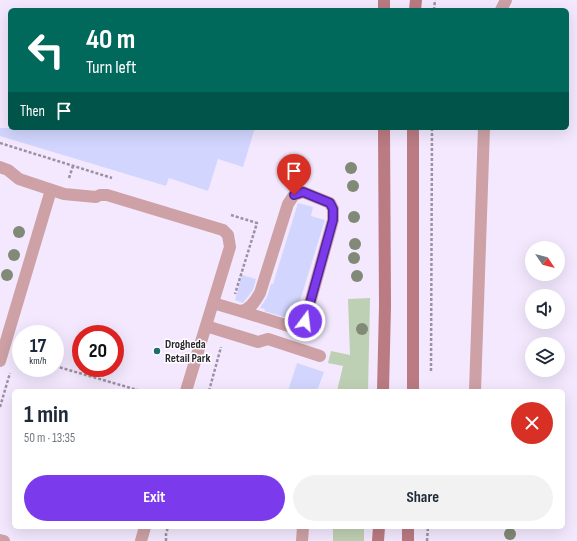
<!DOCTYPE html>
<html lang="en">
<head>
<meta charset="utf-8">
<style>
  :root { --surface:#fff; --page:#f2f2f3; --text:#1f2937; --muted:#747a83; --accent:#7c3aed }
  body { margin:0; font-family:"Sofia Sans Condensed",sans-serif; background:var(--page); color:var(--text); height:100vh; display:flex; flex-direction:column; font-size:15px; white-space:nowrap }
  * { box-sizing:border-box; margin:0 }
  p { font-size:13px; color:var(--muted) }
  .icon { flex:none; width:22px; height:22px; fill:none; stroke:currentColor; stroke-width:2; stroke-linecap:round; stroke-linejoin:round }
  .map { position:relative; flex:1; overflow:hidden }
  .side { position:absolute; left:12px; top:389px; width:553px; height:140px; display:flex; flex-direction:column; background:var(--surface); border-radius:6px; box-shadow:0 4px 16px #0002 }
  .side>* { flex:none }
  .top-card { position:absolute; left:8px; top:8px; width:561px; height:122px; border-radius:6px; box-shadow:0 4px 16px #0002; background:#00695c; color:#fff; overflow:hidden }
  .needle { width:26px; rotate:125deg }
  .buttons { position:absolute; left:525px; top:241px; display:grid; gap:8px }
  .buttons a { display:grid; place-items:center; width:40px; height:40px; border-radius:50%; background:var(--surface); box-shadow:0 4px 16px #0002; font-size:20px }
  .speed { position:absolute; left:12px; top:325px; display:flex; gap:8px; font-size:20px; font-weight:700; text-align:center }
  .speed>* { display:grid; place-content:center; width:52px; height:52px; border-radius:50%; background:var(--surface); box-shadow:0 4px 16px #0002; line-height:1 }
  .speed small { font-size:10px; font-weight:400 }
  .speed .limit { border:6px solid #d22; background:#fff; color:#111 }
  .pin { position:absolute; display:grid; place-items:center; width:34px; height:34px; color:#fff; margin:-41px -17px; border-radius:50% 50% 50% 0; rotate:-45deg; box-shadow:0 0 4px #0007 }
  .pin .icon { rotate:45deg }
  .me { position:absolute; width:44px; margin:-22px; rotate:15deg; stroke-linejoin:round; filter:drop-shadow(0 0 3px #0008) }
  .turn { display:flex; align-items:center; gap:14px; height:84px; padding:0 12px; font-size:18px }
  .turn .icon { width:52px; height:52px; stroke-width:2.5 }
  .turn b { display:block; font-size:28px; line-height:34px }
  .then { display:flex; align-items:center; height:38px; padding:0 12px; background:#0003; gap:8px; font-size:15px }
  .round { display:grid; place-items:center; flex:none; width:42px; height:42px; border-radius:21px; background:var(--page) }
  .overview { display:flex; align-items:center; justify-content:space-between; height:68px; padding:0 12px }
  h1 { font-size:24px; font-weight:700; line-height:30px }
  .primary-button { display:flex; gap:8px; margin-top:auto; padding:8px 12px }
  .primary-button a { flex:1; height:46px; border-radius:24px; background:var(--accent); color:#fff; font-size:16px; font-weight:700; line-height:46px; text-align:center }
  .primary-button a+a { background:var(--page); color:var(--text) }
  .map>svg:first-child { display:block }
  .green { fill:#bed0b3 }
  .building { fill:#d2d6fe }
  .lines { fill:none; stroke-linecap:round; stroke-linejoin:round }
  .path { stroke:#9a91a2; stroke-width:2.5; stroke-dasharray:3 2; stroke-linecap:butt }
  .lane { stroke:#cda1a5; stroke-width:12 }
  .secondary { stroke:#ba7b82; stroke-width:12 }
  .tree { fill:#808a76 }
  .route-casing { stroke:#51269a; stroke-width:10 }
  .route { stroke:#7c3aed; stroke-width:7 }
  .poi-dot { fill:#206c6d; stroke:#fff; stroke-width:1.5 }
  .labels { text-anchor:middle; stroke-width:3; stroke-linejoin:round; paint-order:stroke }
  .poi-label { font-size:12px; font-weight:bold; fill:#2b2630; stroke:#fff; text-anchor:start }
</style>
</head>
<body>
<div class="map">
<svg width="577" height="541" viewBox="0 0 577 541">
  <rect width="100%" height="100%" fill="#f3e8fe"/>
  <path class="green" d="M 370,298 L 368,391 L 337,391 L 343,366 L 328,363 L 331,351 L 350,355 L 348,299 Z
    M 333,527 L 364,527 L 364,541 L 333,541 Z"/>
  <path class="building" d="M 0,128 L 255,128 L 243,167 L 218,159 L 208,191 L 169,178 L 166,186 L 0,136 Z
    M 298,203 L 313,207 L 311,216 L 325,220 L 294,320 L 264,311 L 265,309 L 260,308 L 267,297 L 271,284 L 273,284 Z
    M 242,275 L 256,279 L 253,290 L 243,303 L 235,300 Z
    M 297,363 L 324,372 L 317,391 L 288,391 Z"/>
  <g class="lines">
    <path class="path" d="M 434,10 L 435,0
      M 0,143 L 112,178
      M 69,178 L 73,166
      M 231,215 L 257,223 L 235,294
      M 55,366 L 141,391
      M 431,371 L 432,128
      M 209,391 L 221,347
      M 0,407 L 10,373
      M 166,541 L 166,534 L 168,527
      M 427,541 L 428,527"/>
    <path class="lane" d="M 501,10 L 506,0
      M 0,167 L 8,170 L 19,179 L 64,194 L 96,197 L 100,195 L 107,195 L 223,230 L 228,235 L 230,247 L 186,391
      M 213,303 L 240,311 C 250,311 256,300 260,293 L 288,204 L 294,195 L 303,192 L 330,203 L 333,209 L 333,220 L 305,321 L 301,326 L 295,328 L 240,311
      M 206,326 L 258,342 L 268,339 L 320,356
      M 0,361 L 51,190
      M 475,391 L 484,128
      M 0,540 L 4,541
      M 141,541 L 145,527
      M 302,541 L 303,527"/>
    <path class="secondary" d="M 384,0 L 384,10
      M 415,10 L 416,0
      M 383,391 L 385,306 L 384,128
      M 413,391 L 413,128
      M 378,541 L 379,527
      M 408,541 L 408,527"/>
  </g>
  <g class="tree">
    <circle cx="351" cy="168" r="6"/>
    <circle cx="353" cy="186" r="6"/>
    <circle cx="354" cy="217" r="6"/>
    <circle cx="19" cy="232" r="6"/>
    <circle cx="355" cy="244" r="6"/>
    <circle cx="14" cy="255" r="6"/>
    <circle cx="354" cy="258" r="6"/>
    <circle cx="7" cy="275" r="6"/>
    <circle cx="357" cy="276" r="6"/>
    <circle cx="362" cy="329" r="6"/>
    <circle cx="510" cy="534" r="6"/>
  </g>
  <g class="lines">
    <g class="route-casing">
      <path id="route" d="M 294,195 L 303,192 L 330,203 L 333,209 L 333,220 L 305,321"/>
    </g>
    <use href="#route" class="route"/>
  </g>
  <circle class="poi-dot" cx="157" cy="351" r="4"/>
  <g class="labels">
    <g class="poi-label">
      <text x="165" y="348">Drogheda<tspan x="165" dy="14">Retail Park</tspan></text>
    </g>
  </g>
</svg>
<div class="buttons">
<a><svg class="needle" viewBox="-14 -14 28 28"><path d="M0-13l5 13h-10z" fill="#e53935"/><path d="M0 13l5-13h-10z" fill="#747a83"/></svg></a>
<a><svg class="icon" aria-label="sound" viewBox="0 0 24 24"><path d="M4 9h4l5-4v14l-5-4H4zM17 9q2 3 0 6"/></svg></a>
<a><svg class="icon" aria-label="layers" viewBox="0 0 24 24"><path d="M12 4l9 5-9 5-9-5zM3 14l9 5 9-5"/></svg></a>
</div>
<div class="speed"><div>17<small>km/h</small></div><div class="limit">20</div></div>
<div class="pin" style="left:294px;top:195px;background:#d93025"><svg class="icon" aria-label="arrive" viewBox="0 0 24 24"><path d="M6 21V4h12l-3 4 3 4H6"/></svg></div>
<svg class="me" style="left:305px;top:321px" viewBox="-20 -20 40 40"><circle r="17" fill="#7c3aed" stroke="#fff" stroke-width="3"/><path d="M0-11L8 9 0 5-8 9z" fill="#fff"/></svg>
<div class="top-card">
<div class="turn"><svg class="icon" aria-label="left" viewBox="0 0 24 24"><path d="M17 20v-9H6M10 6l-5 5 5 5"/></svg><div><b>40 m</b>Turn left</div></div>
<div class="then">Then<svg class="icon" aria-label="arrive" viewBox="0 0 24 24"><path d="M6 21V4h12l-3 4 3 4H6"/></svg></div>
</div>
<section class="side">
<div class="overview"><div><h1>1 min</h1><p>50 m · 13:35</p></div><a class="round" style="background:#d93025;color:#fff"><svg class="icon" aria-label="close" viewBox="0 0 24 24"><path d="M6 6l12 12M18 6L6 18"/></svg></a></div>
<div class="primary-button"><a>Exit</a><a>Share</a></div>
</section>
</div>
</body>
</html>
